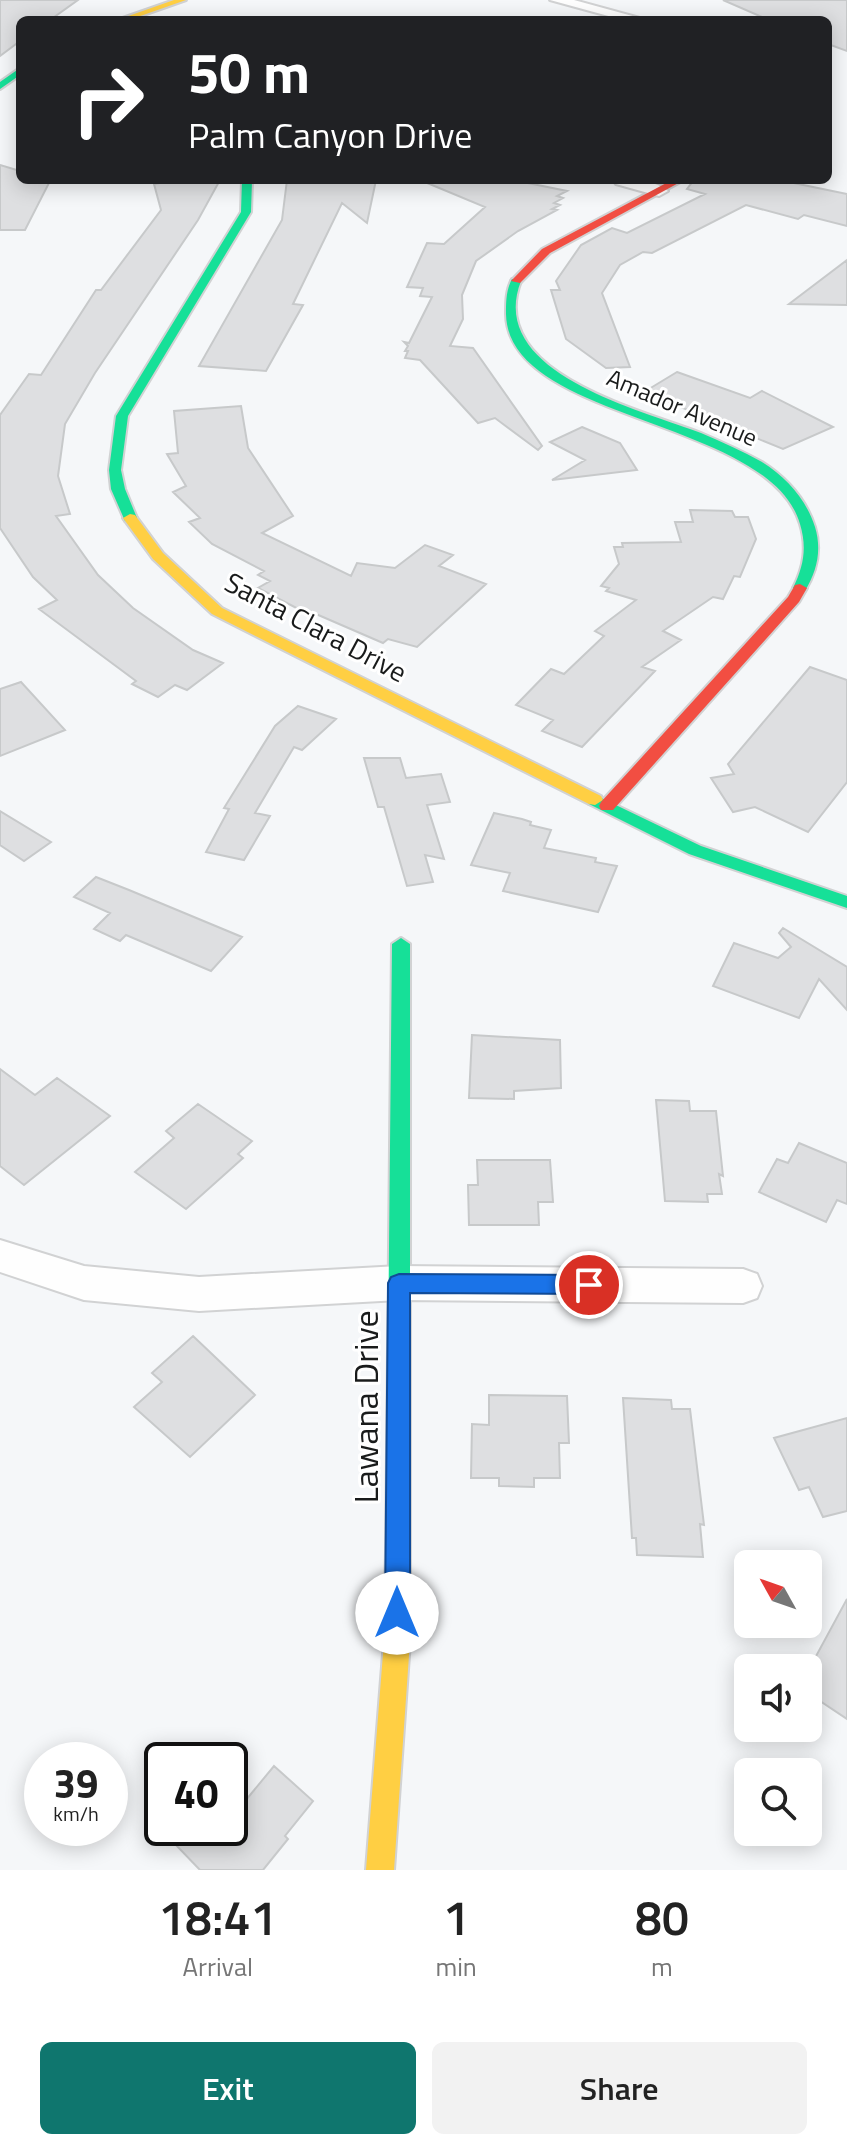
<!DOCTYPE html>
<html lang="en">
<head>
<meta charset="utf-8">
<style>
  :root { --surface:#fff; --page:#f2f2f2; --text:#222; --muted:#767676; --accent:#0f766e }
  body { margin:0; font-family:"Titillium Web",sans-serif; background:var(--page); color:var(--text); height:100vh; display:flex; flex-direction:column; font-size:30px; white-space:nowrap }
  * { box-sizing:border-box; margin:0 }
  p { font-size:26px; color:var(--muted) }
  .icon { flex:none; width:44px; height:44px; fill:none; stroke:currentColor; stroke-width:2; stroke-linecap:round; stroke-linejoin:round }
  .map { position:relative; height:1870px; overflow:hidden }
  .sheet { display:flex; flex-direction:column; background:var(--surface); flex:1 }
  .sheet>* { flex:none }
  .hud { position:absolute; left:16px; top:16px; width:816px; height:168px; border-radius:12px; box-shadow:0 4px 20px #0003; background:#202124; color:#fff; overflow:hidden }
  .needle { width:52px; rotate:310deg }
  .buttons { position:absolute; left:734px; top:1550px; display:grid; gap:16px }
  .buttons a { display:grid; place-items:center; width:88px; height:88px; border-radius:12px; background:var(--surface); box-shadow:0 4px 20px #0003; font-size:40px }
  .speed { position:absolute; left:24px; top:1742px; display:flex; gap:16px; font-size:40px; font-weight:700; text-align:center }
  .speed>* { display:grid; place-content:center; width:104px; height:104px; border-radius:50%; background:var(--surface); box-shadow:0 4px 20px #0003; line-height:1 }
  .speed small { font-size:20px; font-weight:400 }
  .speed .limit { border:4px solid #111; border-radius:12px; background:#fff; color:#111 }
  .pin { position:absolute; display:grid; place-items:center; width:68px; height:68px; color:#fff; margin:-34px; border:4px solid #fff; border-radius:50%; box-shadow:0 2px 8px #0007 }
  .me { position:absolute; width:88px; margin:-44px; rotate:0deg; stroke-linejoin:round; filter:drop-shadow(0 0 6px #0008) }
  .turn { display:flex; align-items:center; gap:28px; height:168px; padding:0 40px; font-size:36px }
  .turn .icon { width:104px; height:104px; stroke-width:2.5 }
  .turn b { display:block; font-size:56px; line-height:68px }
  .eta { display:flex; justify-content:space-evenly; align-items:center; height:136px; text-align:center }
  .eta b { font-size:48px; font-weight:600; line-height:56px }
  .action { display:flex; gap:16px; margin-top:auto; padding:16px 40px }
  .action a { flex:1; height:92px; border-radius:12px; background:var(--accent); color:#fff; font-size:32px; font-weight:600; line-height:92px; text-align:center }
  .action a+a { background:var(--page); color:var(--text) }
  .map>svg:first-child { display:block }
  .building { fill:#dedfe1; stroke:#c7c9ca; stroke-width:2 }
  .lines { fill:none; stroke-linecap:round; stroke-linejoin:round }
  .street-casing { stroke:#d1d2d3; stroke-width:4 }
  .fast-casing { stroke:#d1d2d3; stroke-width:4 }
  .slow-casing { stroke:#d1d2d3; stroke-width:4 }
  .jam-casing { stroke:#d1d2d3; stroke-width:4 }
  .street { fill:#fefefe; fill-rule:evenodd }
  .fast { fill:#16e098; fill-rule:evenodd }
  .slow { fill:#ffcf43; fill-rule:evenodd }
  .jam { fill:#f24e42; fill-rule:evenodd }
  .route { fill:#1a73e8; stroke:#114b97; stroke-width:2 }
  .labels { text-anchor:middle; stroke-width:6; stroke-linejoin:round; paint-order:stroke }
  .far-street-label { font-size:24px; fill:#191b1b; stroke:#fff }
  .street-label { font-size:28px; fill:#191b1b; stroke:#fff }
  .near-street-label { font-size:34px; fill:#191b1b; stroke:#fff }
</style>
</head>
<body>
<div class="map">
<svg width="847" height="1870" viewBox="0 0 847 1870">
  <rect width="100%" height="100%" fill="#f5f7f9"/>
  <path class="building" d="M 0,0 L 78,0 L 50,20 L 20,20 L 20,41 L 0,56 Z
    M 723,0 L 847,0 L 847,51 L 828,44 L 828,20 L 769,20 Z
    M 0,165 L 20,171 L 20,180 L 50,181 L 25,230 L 0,230 Z
    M 159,180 L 220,180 L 198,220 L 95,373 L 65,424 L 58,476 L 70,514 L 56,516 L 98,575 L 133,608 L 193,650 L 223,663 L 187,690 L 175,685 L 158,697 L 132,684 L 136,681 L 39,609 L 57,600 L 33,577 L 0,528 L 0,415 L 29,374 L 41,375 L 96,290 L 101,290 L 161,210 L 154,184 L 160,183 Z
    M 287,180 L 376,180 L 367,223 L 342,203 L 293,304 L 303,305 L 266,371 L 199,366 L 282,220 Z
    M 420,180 L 513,180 L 567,191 L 557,196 L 563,198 L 554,203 L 560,205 L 552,209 L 557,210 L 518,231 L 476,261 L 462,295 L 463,319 L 450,346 L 473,348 L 542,446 L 538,450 L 495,418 L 478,423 L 420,360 L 405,358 L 408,351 L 405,351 L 408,346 L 404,342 L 409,343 L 432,297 L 420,296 L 423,288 L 407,287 L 427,243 L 444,244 L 485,207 Z
    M 694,180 L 793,180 L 789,182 L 847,194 L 847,226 L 804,215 L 798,219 L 746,205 L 652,253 L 643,252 L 620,265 L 602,293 L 630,367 L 606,368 L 566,339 L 551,290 L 560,290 L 556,281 L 581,245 L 612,228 L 627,233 L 705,194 L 687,189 Z
    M 847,260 L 847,305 L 789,304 Z
    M 677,372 L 750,398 L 762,391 L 833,427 L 783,449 L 644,392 Z
    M 241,406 L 248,448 L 293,516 L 262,533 L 351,576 L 357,563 L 395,568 L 425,545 L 453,555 L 439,566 L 486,584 L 417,647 L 388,639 L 383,643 L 309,611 L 306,613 L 258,588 L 270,581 L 258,575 L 264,571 L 212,544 L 189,522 L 200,518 L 173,492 L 186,486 L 167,454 L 178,453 L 174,411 Z
    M 582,427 L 620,443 L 637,470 L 552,480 L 585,460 L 550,442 Z
    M 690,510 L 732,511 L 735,517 L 748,517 L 756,539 L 740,577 L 734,576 L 723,599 L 713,597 L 663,631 L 681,640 L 642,667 L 655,671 L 582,747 L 542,731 L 553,720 L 516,705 L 551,669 L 564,674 L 604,636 L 595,631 L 636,600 L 606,591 L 609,588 L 601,586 L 619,564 L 614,547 L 623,547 L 622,543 L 681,542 L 675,522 L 693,522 Z
    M 810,667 L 847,680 L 847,782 L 808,832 L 755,807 L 733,812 L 711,778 L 734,774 L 728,764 Z
    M 21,682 L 65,730 L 0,756 L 0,689 Z
    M 298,706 L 336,719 L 302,750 L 294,747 L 255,813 L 270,816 L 244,860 L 206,852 L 229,809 L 224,808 L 275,726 Z
    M 364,758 L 400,758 L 406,778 L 441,774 L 450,802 L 427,805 L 444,859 L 425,855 L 433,882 L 407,886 L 384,807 L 378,807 Z
    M 0,811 L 51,842 L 24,861 L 0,845 Z
    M 494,813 L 522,819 L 531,822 L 530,825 L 551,830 L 544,848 L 596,858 L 595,862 L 617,866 L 598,912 L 503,891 L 510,873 L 471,865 Z
    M 96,877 L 129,890 L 242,937 L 211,971 L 126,935 L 120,941 L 94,929 L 110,913 L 74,897 Z
    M 783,928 L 847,967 L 847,1010 L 819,979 L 799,1018 L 713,986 L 734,943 L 778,958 L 791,947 L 779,933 Z
    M 472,1035 L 560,1040 L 561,1088 L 514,1091 L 514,1099 L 469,1098 Z
    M 0,1069 L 35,1095 L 57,1078 L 110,1116 L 24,1185 L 0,1166 Z
    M 656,1100 L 689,1101 L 690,1111 L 716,1111 L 723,1176 L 719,1174 L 722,1194 L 707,1194 L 708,1202 L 665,1201 Z
    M 198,1104 L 252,1141 L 238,1154 L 243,1158 L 186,1209 L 135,1172 L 174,1138 L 166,1131 Z
    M 799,1143 L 847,1163 L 847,1204 L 837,1200 L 826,1222 L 759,1192 L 777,1159 L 788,1163 Z
    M 477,1160 L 550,1160 L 553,1202 L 538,1202 L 539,1225 L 469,1225 L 468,1185 L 478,1185 Z
    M 193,1336 L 255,1395 L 190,1457 L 134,1407 L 162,1382 L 152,1373 Z
    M 489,1395 L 567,1396 L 569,1443 L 559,1443 L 560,1478 L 534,1478 L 534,1487 L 499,1486 L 499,1478 L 471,1478 L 472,1424 L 489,1425 Z
    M 623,1398 L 671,1400 L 672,1409 L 690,1409 L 704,1525 L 700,1524 L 703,1557 L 637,1555 L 636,1538 L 632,1538 Z
    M 847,1418 L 847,1511 L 823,1517 L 809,1487 L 799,1490 L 774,1438 Z
    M 847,1599 L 847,1719 L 808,1693 L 808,1671 Z
    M 274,1766 L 313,1801 L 285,1836 L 288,1839 L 263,1870 L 200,1870 L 174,1843 L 187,1828 L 230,1828 L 230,1812 L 243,1797 L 246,1800 Z"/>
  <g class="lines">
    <g class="street-casing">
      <path id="street" d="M 550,0 L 574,0 L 647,20 L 623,20 Z
        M 613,180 C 632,180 654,179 668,191 L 659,196 L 616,184 Z
        M 0,1240 L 84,1266 L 199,1277 L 399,1266 L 743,1269 L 757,1274 L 762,1286 L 757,1298 L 743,1303 L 399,1300 L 199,1311 L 84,1300 L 0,1272 Z"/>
    </g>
    <g class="fast-casing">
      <path id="fast" d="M 20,68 L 20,75 L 0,89 L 0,82 Z
        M 242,180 L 252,180 L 251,212 L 128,416 L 121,470 L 125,489 L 137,518 L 130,522 L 125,521 L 111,489 L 109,470 L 116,416 L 241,212 Z
        M 512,279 L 521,281 C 485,373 642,410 701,433 C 722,442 742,451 762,462 C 787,478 806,499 815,527 C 822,550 817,571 805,591 L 800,592 L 793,588 C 804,566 807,547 800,524 C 769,418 508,422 506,314 C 506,302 506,290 512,279 Z
        M 595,795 L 701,846 L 847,896 L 847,908 L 689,854 L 589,804 L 587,800 Z
        M 401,938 L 410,944 L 410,1551 L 407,1560 L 398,1563 L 389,1560 L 386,1551 L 392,944 Z"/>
    </g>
    <g class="slow-casing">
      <path id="slow" d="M 174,0 L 186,0 L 129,20 L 117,20 Z
        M 130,514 L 135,515 L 163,553 L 222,608 L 601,796 L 603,800 L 595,805 L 589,804 L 212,614 L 153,559 L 123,518 Z
        M 398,1539 L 407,1542 L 410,1551 L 410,1641 L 394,1870 L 366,1870 L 384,1641 L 386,1551 L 389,1542 Z"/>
    </g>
    <g class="jam-casing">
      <path id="jam" d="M 672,180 L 684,180 L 550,253 L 520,283 L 511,281 L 542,249 Z
        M 800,584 L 807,588 L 799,602 L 613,810 L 601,810 L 599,806 L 601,802 L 788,597 L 795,585 Z"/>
    </g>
    <use href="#street" class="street"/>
    <use href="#fast" class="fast"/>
    <use href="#slow" class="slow"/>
    <use href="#jam" class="jam"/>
  </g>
  <path class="route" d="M 399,1274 L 589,1275 L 596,1278 L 600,1285 L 596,1291 L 589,1294 L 410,1293 L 410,1613 L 407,1622 L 397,1626 L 388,1622 L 385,1613 L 388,1283 L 391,1277 Z"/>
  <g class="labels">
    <g class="far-street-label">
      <text transform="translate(682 408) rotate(23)" y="8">Amador Avenue</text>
    </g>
    <g class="street-label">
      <text transform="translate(316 627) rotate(28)" y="10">Santa Clara Drive</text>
    </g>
    <g class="near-street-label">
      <text transform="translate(366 1407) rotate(-90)" y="12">Lawana Drive</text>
    </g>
  </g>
</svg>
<div class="buttons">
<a><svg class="needle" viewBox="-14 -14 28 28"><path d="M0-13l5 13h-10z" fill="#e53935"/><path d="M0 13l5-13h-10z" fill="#767676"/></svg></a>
<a><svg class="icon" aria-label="sound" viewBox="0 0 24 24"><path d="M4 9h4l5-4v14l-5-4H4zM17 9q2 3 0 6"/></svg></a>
<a><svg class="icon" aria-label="search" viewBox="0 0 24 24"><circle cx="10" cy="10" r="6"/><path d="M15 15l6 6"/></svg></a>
</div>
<div class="speed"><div>39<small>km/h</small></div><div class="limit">40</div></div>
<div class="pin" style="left:589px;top:1285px;background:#d93025"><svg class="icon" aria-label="arrive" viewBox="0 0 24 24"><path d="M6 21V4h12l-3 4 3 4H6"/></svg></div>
<svg class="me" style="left:397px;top:1613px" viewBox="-20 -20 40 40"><circle r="19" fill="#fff"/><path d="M0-13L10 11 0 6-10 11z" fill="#1a73e8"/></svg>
<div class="hud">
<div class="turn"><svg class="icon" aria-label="right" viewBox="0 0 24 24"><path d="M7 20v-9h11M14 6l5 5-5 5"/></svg><div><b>50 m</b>Palm Canyon Drive</div></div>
</div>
</div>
<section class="sheet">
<div class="eta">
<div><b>18:41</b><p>Arrival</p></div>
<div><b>1</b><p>min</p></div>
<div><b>80</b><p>m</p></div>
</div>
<div class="action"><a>Exit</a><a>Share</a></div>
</section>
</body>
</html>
